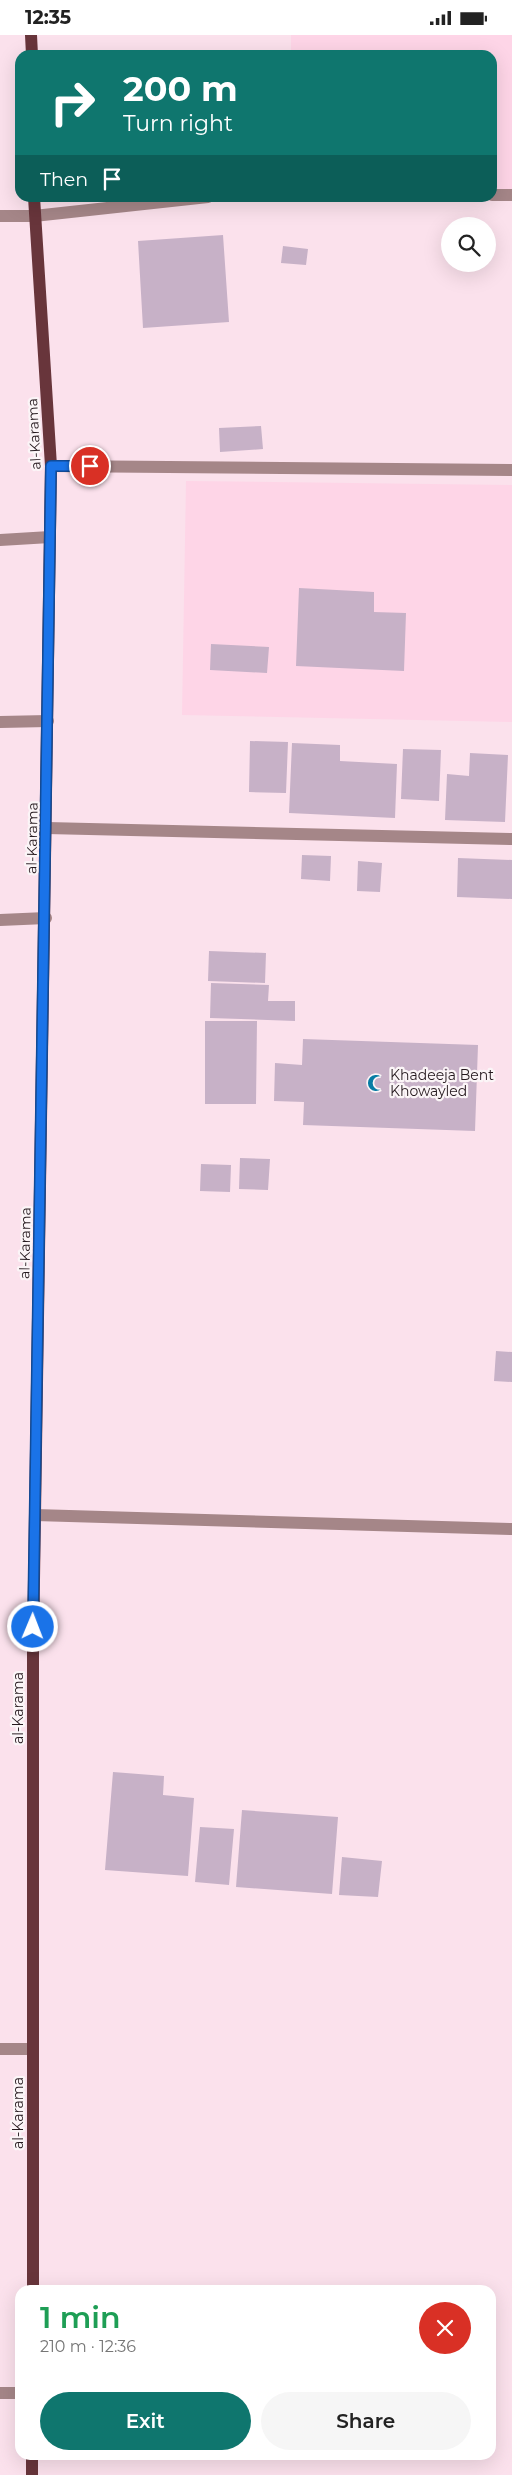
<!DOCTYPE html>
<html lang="en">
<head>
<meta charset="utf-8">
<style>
  :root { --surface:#fff; --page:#f6f6f6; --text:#222; --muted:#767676; --accent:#0f766e }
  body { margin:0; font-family:Montserrat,sans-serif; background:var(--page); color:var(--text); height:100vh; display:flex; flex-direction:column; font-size:19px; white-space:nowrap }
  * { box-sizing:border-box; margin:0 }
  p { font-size:16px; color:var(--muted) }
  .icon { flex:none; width:28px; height:28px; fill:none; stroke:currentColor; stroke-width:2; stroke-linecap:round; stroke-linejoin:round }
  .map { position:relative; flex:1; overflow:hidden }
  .details { position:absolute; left:15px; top:2250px; width:481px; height:175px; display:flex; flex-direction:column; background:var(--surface); border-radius:15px; box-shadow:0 5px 20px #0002 }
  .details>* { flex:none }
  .hud { position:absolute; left:15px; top:15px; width:482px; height:152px; border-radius:15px; box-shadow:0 5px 20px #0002; background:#0f766e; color:#fff; overflow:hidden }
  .fabs { position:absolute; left:441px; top:182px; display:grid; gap:10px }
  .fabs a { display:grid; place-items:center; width:55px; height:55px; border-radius:50%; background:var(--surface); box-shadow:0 5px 20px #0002; font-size:25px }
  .pin { position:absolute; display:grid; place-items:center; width:42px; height:42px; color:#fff; margin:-21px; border:2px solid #fff; border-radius:50%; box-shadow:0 1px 5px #0007 }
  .me { position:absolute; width:55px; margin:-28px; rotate:1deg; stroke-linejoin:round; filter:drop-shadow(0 0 4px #0008) }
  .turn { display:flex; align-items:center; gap:18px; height:105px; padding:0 25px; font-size:22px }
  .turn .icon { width:65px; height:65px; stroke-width:2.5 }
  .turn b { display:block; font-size:35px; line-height:42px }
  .then { display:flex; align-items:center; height:48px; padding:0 25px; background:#0003; gap:10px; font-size:19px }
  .round { display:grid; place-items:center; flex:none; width:52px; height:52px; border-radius:26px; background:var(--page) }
  .summary { display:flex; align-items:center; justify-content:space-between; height:85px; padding:0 25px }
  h1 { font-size:30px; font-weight:600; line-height:38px; color:#1e9e55 }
  .action { display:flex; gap:10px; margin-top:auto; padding:10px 25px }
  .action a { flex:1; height:58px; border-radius:30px; background:var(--accent); color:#fff; font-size:20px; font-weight:600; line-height:58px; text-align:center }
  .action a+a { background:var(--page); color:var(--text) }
  .status { display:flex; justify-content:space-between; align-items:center; height:35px; padding:0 25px; background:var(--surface); direction:ltr }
  .status svg { height:14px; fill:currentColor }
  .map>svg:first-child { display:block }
  .built { fill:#fed5e7 }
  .building { fill:#c7b1c7 }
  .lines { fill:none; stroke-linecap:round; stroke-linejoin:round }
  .minor { stroke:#a58688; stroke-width:12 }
  .major { stroke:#68353b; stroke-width:12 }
  .route-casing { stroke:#114b97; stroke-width:12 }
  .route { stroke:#1a73e8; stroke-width:9 }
  .labels { text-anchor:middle; stroke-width:4.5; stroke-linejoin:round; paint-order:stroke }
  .street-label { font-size:14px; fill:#25191e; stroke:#fbf5f7 }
  .poi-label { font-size:14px; fill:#25191e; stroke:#fbf5f7; text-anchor:start }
</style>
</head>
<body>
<div class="status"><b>12:35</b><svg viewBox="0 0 49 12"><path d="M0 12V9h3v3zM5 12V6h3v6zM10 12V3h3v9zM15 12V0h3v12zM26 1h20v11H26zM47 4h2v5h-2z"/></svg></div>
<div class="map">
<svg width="512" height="2440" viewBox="0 0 512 2440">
  <rect width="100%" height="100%" fill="#fbe1ec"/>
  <path class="built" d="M 291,0 L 512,0 L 512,156 L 493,157 L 492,20 L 291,20 Z
    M 186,446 L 512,450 L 512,687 L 182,680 Z"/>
  <path class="building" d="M 223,200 L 229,287 L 143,293 L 138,206 Z
    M 283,211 L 308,214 L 306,230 L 281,228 Z
    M 261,391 L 263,414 L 220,417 L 219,393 Z
    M 299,553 L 374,557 L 374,577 L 406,578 L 404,636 L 296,631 Z
    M 211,609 L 269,612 L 267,638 L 210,635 Z
    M 250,706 L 288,707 L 286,758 L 249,757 Z
    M 292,708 L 340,710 L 340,726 L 397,729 L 395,783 L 289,778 Z
    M 403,714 L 441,715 L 439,766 L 401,764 Z
    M 470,718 L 508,720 L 505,787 L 445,785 L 447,739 L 469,741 Z
    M 302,820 L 331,821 L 330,846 L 301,844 Z
    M 458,823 L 512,825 L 512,864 L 457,862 Z
    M 358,826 L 382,828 L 380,857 L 357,856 Z
    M 209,916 L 266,918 L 265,948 L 208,946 Z
    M 211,948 L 269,950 L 268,966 L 295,966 L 295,986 L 210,983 Z
    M 205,986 L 257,986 L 256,1069 L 205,1069 Z
    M 303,1004 L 478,1010 L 475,1096 L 303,1090 L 304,1067 L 274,1066 L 275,1028 L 302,1030 Z
    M 240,1123 L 270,1124 L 268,1155 L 239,1154 Z
    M 201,1129 L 231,1130 L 230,1157 L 200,1156 Z
    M 496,1316 L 512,1317 L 512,1347 L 494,1346 Z
    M 113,1737 L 164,1741 L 163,1760 L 194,1763 L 188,1841 L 105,1835 Z
    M 242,1775 L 338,1782 L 332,1859 L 236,1852 Z
    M 200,1792 L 234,1794 L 229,1850 L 195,1847 Z
    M 342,1822 L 382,1826 L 378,1862 L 339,1860 Z"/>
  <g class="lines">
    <path class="minor" d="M 492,160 L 512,160
      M 0,181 L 34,181 L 208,162
      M 51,431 L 512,435
      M 0,505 L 50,502
      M 0,687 L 48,686
      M 47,793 L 512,804
      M 0,885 L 46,883
      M 35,1480 L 512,1494
      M 0,2014 L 33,2014
      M 0,2358 L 20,2358"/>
    <path class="major" d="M 31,0 L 32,20
      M 33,2255 L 33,1610 L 51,431 L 34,162
      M 32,2420 L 32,2440"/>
  </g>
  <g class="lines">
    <g class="route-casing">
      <path id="route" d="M 33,1592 L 51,431 L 90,431"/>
    </g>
    <use href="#route" class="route"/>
  </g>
  <defs>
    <g id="mosque-bare" transform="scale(1.35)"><path d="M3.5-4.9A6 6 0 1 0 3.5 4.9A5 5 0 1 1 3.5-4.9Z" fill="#077ca4" stroke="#fbf5f7" stroke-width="2.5" paint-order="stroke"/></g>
  </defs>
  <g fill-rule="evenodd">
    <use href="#mosque-bare" x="376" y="1048"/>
  </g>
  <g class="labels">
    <g class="street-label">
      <text transform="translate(34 399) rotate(-93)" y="5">al-Karama</text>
      <text transform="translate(32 803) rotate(-89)" y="5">al-Karama</text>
      <text transform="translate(25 1208) rotate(-89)" y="5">al-Karama</text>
      <text transform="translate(18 1673) rotate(-90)" y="5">al-Karama</text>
      <text transform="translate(18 2078) rotate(-90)" y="5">al-Karama</text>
    </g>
    <g class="poi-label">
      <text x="390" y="1045">Khadeeja Bent<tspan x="390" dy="16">Khowayled</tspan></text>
    </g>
  </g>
</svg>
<div class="fabs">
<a><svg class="icon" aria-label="search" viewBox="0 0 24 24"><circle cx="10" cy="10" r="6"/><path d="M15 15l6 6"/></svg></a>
</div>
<div class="pin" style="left:90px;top:431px;background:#d93025"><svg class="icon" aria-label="arrive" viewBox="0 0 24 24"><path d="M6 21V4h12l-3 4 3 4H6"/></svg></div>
<svg class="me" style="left:33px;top:1592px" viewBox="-20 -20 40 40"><circle r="17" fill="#1a73e8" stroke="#fff" stroke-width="3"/><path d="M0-11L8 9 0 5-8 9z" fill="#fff"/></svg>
<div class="hud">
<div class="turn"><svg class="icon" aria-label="right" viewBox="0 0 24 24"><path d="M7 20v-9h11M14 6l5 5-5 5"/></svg><div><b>200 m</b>Turn right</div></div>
<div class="then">Then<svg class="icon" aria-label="arrive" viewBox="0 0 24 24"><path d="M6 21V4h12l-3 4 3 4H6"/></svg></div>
</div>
<section class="details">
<div class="summary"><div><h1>1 min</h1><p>210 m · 12:36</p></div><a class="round" style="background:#d93025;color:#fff"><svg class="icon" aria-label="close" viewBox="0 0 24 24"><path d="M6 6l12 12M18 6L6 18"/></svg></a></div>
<div class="action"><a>Exit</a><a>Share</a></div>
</section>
</div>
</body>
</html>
